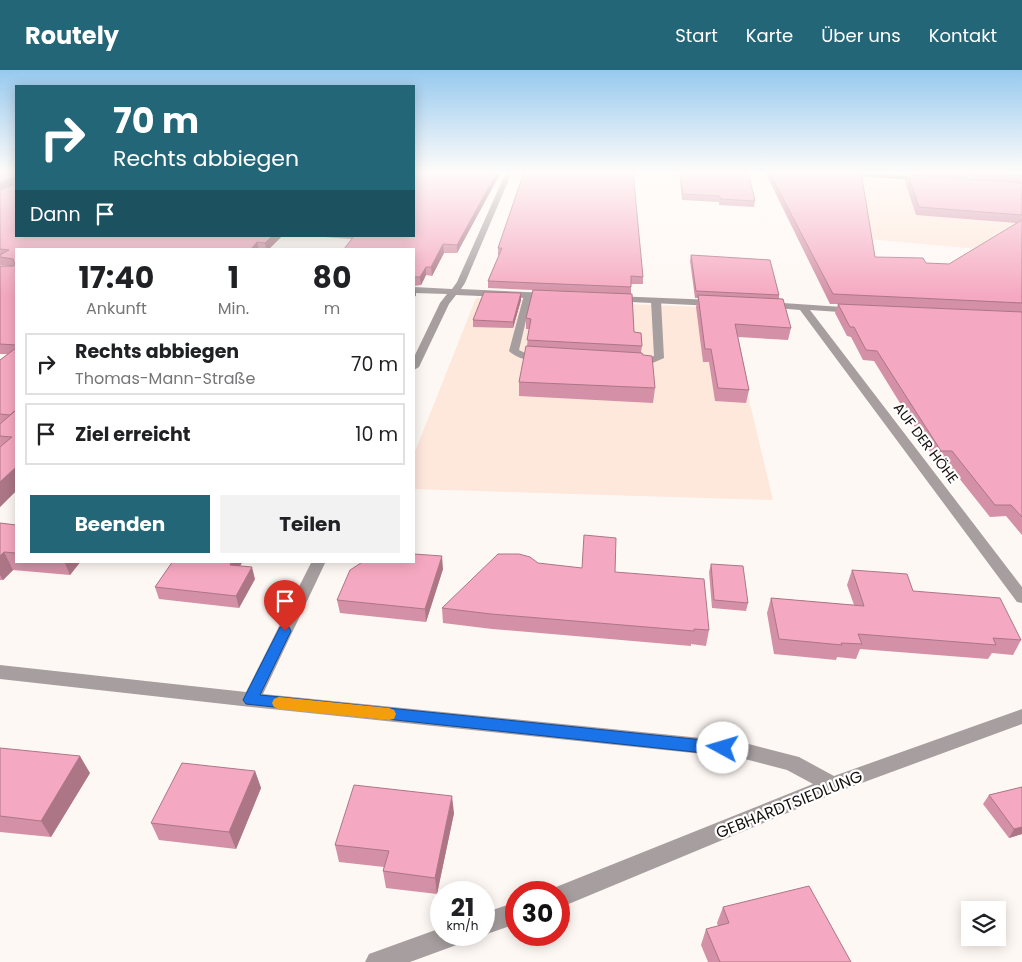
<!DOCTYPE html>
<html lang="de">
<head>
<meta charset="utf-8">
<style>
  :root { --surface:#fff; --page:#f2f2f2; --text:#202124; --muted:#757577; --line:#e0e0e0; --accent:#236678 }
  body { margin:0; font-family:Poppins,sans-serif; background:var(--page); color:var(--text); height:100vh; display:flex; flex-direction:column; font-size:19px; white-space:nowrap }
  * { box-sizing:border-box; margin:0 }
  p { font-size:16px; color:var(--muted) }
  .icon { flex:none; width:28px; height:28px; fill:none; stroke:currentColor; stroke-width:2; stroke-linecap:round; stroke-linejoin:round }
  .map { position:relative; flex:1; overflow:hidden }
  .side { position:absolute; left:15px; top:178px; width:400px; height:315px; display:flex; flex-direction:column; background:var(--surface); border-radius:0px; box-shadow:0 2px 12px #0003 }
  .side>* { flex:none }
  .banner { position:absolute; left:15px; top:15px; width:400px; height:152px; border-radius:0px; box-shadow:0 2px 12px #0003; background:#236678; color:#fff; overflow:hidden }
  .fabs { position:absolute; left:961px; top:831px; display:grid; gap:10px }
  .fabs a { display:grid; place-items:center; width:45px; height:45px; border-radius:0px; background:var(--surface); box-shadow:0 2px 12px #0003; font-size:25px }
  .speed { position:absolute; left:430px; top:811px; display:flex; gap:10px; font-size:25px; font-weight:700; text-align:center }
  .speed>* { display:grid; place-content:center; width:65px; height:65px; border-radius:50%; background:var(--surface); box-shadow:0 2px 12px #0003; line-height:1 }
  .speed small { font-size:12px; font-weight:400 }
  .speed .limit { border:8px solid #d22; background:#fff; color:#111 }
  .pin { position:absolute; display:grid; place-items:center; width:42px; height:42px; color:#fff; margin:-51px -21px; border-radius:50% 50% 50% 0; rotate:-45deg; box-shadow:0 0 5px #0007 }
  .pin .icon { rotate:45deg }
  .me { position:absolute; width:55px; margin:-28px; rotate:276deg; stroke-linejoin:round; filter:drop-shadow(0 0 4px #0008) }
  .turn { display:flex; align-items:center; gap:18px; height:105px; padding:0 15px; font-size:22px }
  .turn .icon { width:65px; height:65px; stroke-width:2.5 }
  .turn b { display:block; font-size:35px; line-height:42px }
  .then { display:flex; align-items:center; height:48px; padding:0 15px; background:#0003; gap:10px; font-size:19px }
  .eta { display:flex; justify-content:space-evenly; align-items:center; height:85px; text-align:center }
  .eta b { font-size:30px; font-weight:700; line-height:35px }
  .primary-button { display:flex; gap:10px; margin-top:auto; padding:10px 15px }
  .primary-button a { flex:1; height:58px; border-radius:0px; background:var(--accent); color:#fff; font-size:20px; font-weight:700; line-height:58px; text-align:center }
  .primary-button a+a { background:var(--page); color:var(--text) }
  ul { padding:0; list-style:none }
  li { display:flex; align-items:center; gap:15px; height:62px; margin:0 10px 8px; padding:0 5px; border:2px solid var(--line); border-radius:0px }
  li div { flex:1 }
  li b { display:block; font-size:19px }
  li em { font-style:normal }
  header { display:flex; align-items:center; gap:30px; box-sizing:border-box; height:70px; padding:0 25px; background:var(--accent); color:#fff }
  header strong { font-size:24px }
  nav { display:flex; gap:28px; margin-inline-start:auto; font-size:18px }
  .map>svg:first-child { display:block }
  .built { fill:#fee7db }
  .lines { fill:none; stroke-linecap:round; stroke-linejoin:round }
  .path { stroke:#a5a09c; stroke-width:2; stroke-dasharray:2 1; stroke-linecap:butt }
  .service { fill:#a69e9f; fill-rule:evenodd }
  .minor { fill:#a69e9f; fill-rule:evenodd }
  .secondary { fill:#7e7374; fill-rule:evenodd }
  .wall { fill:#d390a6 }
  .shaded-wall { fill:#ac7687 }
  .building { fill:#f5a8c1; stroke:#ac7687 }
  .route { fill:#1a73e8; stroke:#114b97 }
  .slow { fill:#f59e0b }
  .labels { text-anchor:middle; stroke-width:4.5; stroke-linejoin:round; paint-order:stroke }
  .street-label { font-size:14px; fill:#140f0d; stroke:#fff }
  .near-street-label { font-size:16px; fill:#140f0d; stroke:#fff }
</style>
</head>
<body>
<header>
<strong>Routely</strong>
<nav><a>Start</a><a>Karte</a><a>Über uns</a><a>Kontakt</a></nav>
</header>
<div class="map">
<svg width="1022" height="892" viewBox="0 0 1022 892">
  <rect width="100%" height="100%" fill="#fef8f4"/>
  <path class="built" d="M 841,107 L 1022,122 L 1022,183 L 846,167 Z
    M 476,228 L 727,238 L 773,430 L 414,419 L 414,384 Z"/>
  <g class="lines">
    <path class="path" d="M 760,102 L 769,102"/>
    <path class="service" d="M 528,222 L 532,225 L 519,280 L 525,283 L 546,285 L 547,287 C 538,295 517,289 509,281 L 524,225 Z
      M 656,228 L 661,231 L 664,288 L 648,295 L 632,293 L 631,291 L 632,289 L 647,289 L 654,286 L 651,231 Z"/>
    <path class="minor" d="M 506,102 L 512,102 L 465,213 L 461,219 L 549,223 L 554,226 L 549,229 L 456,225 L 449,234 L 419,297 L 414,300 L 414,287 L 440,233 L 447,224 L 414,223 L 414,217 L 452,219 L 457,212 Z
      M 958,102 L 964,102 L 975,113 L 970,114 Z
      M 613,226 L 714,230 L 719,233 L 714,236 L 610,231 L 610,227 Z
      M 768,232 L 857,238 L 857,242 L 854,243 L 810,240 L 1022,517 L 1022,533 L 1017,532 L 800,240 L 765,237 L 763,235 Z
      M 312,491 L 326,491 L 263,624 L 741,672 L 799,687 L 834,706 L 1022,639 L 1022,654 L 840,721 L 559,838 L 559,822 L 550,822 L 551,819 L 813,714 L 787,700 L 741,688 L 251,637 L 0,609 L 0,595 L 246,622 Z
      M 516,832 L 516,854 L 484,865 L 483,865 L 484,843 Z
      M 441,858 L 441,865 L 465,865 L 462,873 L 410,892 L 365,892 L 369,884 Z"/>
    <path class="secondary" d="M 826,102 L 851,102 L 926,107 L 929,109 L 926,111 L 829,104 Z"/>
  </g>
  <path class="wall" d="M 0,102 L 282,166 L 269,179 L 16,179 L 16,421 L 0,437 L 0,290 L 8,284 L 0,284 L 0,196 L 10,196 L 0,195 Z
    M 501,102 L 457,183 L 444,183 L 432,206 L 426,205 L 421,215 L 414,216 L 415,216 L 416,225 L 414,228 L 414,179 L 352,169 L 311,166 L 414,166 Z
    M 524,102 L 643,207 L 643,214 L 631,214 L 631,224 L 634,262 L 642,276 L 641,282 L 655,318 L 653,333 L 519,326 L 519,312 L 527,276 L 529,259 L 526,259 L 526,248 L 533,220 L 488,218 L 488,211 L 499,185 L 498,185 L 498,178 Z
    M 679,102 L 748,102 L 755,131 L 754,137 L 719,135 L 719,132 L 682,130 Z
    M 766,102 L 861,102 L 875,187 L 926,193 L 949,194 L 1016,153 L 916,145 L 905,112 L 908,105 L 1022,113 L 1022,465 L 1006,446 L 990,447 L 947,393 L 937,393 L 874,291 L 863,290 L 851,267 L 847,266 L 835,243 L 838,234 L 830,234 L 766,104 Z
    M 902,102 L 964,102 L 962,109 L 903,104 Z
    M 966,102 L 1022,102 L 1022,113 L 974,110 Z
    M 691,185 L 779,225 L 779,229 L 791,258 L 788,270 L 738,267 L 749,320 L 746,333 L 715,331 L 709,292 L 703,292 L 696,237 L 698,228 L 695,228 L 690,191 Z
    M 521,230 L 513,258 L 473,257 L 473,250 Z
    M 0,453 L 16,455 L 16,491 L 81,491 L 70,505 L 13,500 L 3,510 L 0,510 Z
    M 173,491 L 243,491 L 240,496 L 255,509 L 239,538 L 159,529 L 155,517 Z
    M 711,494 L 748,533 L 746,541 L 712,538 L 709,502 Z
    M 443,499 L 426,552 L 340,543 L 337,530 Z
    M 852,500 L 913,521 L 1021,570 L 1013,585 L 992,583 L 988,589 L 860,579 L 856,589 L 837,587 L 836,590 L 774,584 L 767,543 L 771,528 L 854,535 L 847,515 Z
    M 615,502 L 709,560 L 706,576 L 691,574 L 691,576 L 492,559 L 443,553 L 442,538 Z
    M 0,678 L 90,703 L 51,767 L 0,762 Z
    M 255,701 L 261,718 L 236,779 L 159,770 L 151,753 Z
    M 1022,717 L 1022,764 L 1009,768 L 983,734 L 989,725 Z
    M 454,743 L 437,824 L 386,818 L 383,801 L 384,797 L 339,792 L 335,775 Z
    M 723,837 L 851,892 L 708,892 L 701,875 L 706,859 L 718,856 L 717,853 Z"/>
  <path class="shaded-wall" d="M 497,102 L 501,102 L 457,183 L 457,175 Z
    M 14,107 L 16,114 L 0,121 L 0,113 Z
    M 272,166 L 282,166 L 269,179 L 266,179 L 265,173 Z
    M 257,172 L 259,179 L 251,179 Z
    M 443,174 L 444,183 L 432,206 L 431,197 Z
    M 426,197 L 426,205 L 421,215 L 420,207 Z
    M 415,216 L 416,225 L 414,228 L 414,218 Z
    M 521,223 L 521,230 L 513,258 L 513,252 Z
    M 16,397 L 16,421 L 0,437 L 0,412 Z
    M 4,482 L 13,500 L 3,510 L 0,505 L 0,486 Z
    M 442,486 L 443,499 L 426,552 L 425,539 Z
    M 64,491 L 81,491 L 70,505 Z
    M 232,491 L 243,491 L 233,507 L 230,495 Z
    M 252,497 L 255,509 L 239,538 L 236,526 Z
    M 80,686 L 90,703 L 51,767 L 41,751 Z
    M 255,701 L 261,718 L 236,779 L 229,762 Z
    M 452,726 L 454,743 L 437,824 L 435,808 Z
    M 1022,757 L 1022,764 L 1009,768 L 1014,759 Z"/>
  <path class="building" d="M 0,102 L 16,102 L 16,166 L 272,166 L 265,173 L 257,172 L 251,179 L 16,179 L 16,275 L 0,274 L 0,196 L 13,196 L 15,195 L 13,189 L 0,187 L 0,185 L 9,180 L 0,179 L 0,120 L 14,115 L 14,107 L 0,113 Z
    M 414,102 L 497,102 L 457,175 L 443,174 L 431,197 L 426,197 L 420,207 L 414,207 L 414,179 L 344,179 L 354,166 L 414,166 Z
    M 524,102 L 633,102 L 643,207 L 631,206 L 631,217 L 488,211 L 502,178 L 498,178 Z
    M 680,102 L 748,102 L 755,131 L 720,129 L 720,126 L 683,124 Z
    M 769,102 L 861,102 L 875,187 L 923,188 L 926,193 L 949,194 L 1022,150 L 1022,233 L 833,224 Z
    M 976,102 L 1022,102 L 1022,106 L 977,102 Z
    M 908,105 L 1022,113 L 1022,145 L 919,137 Z
    M 691,185 L 770,190 L 779,225 L 696,221 Z
    M 533,220 L 632,224 L 634,262 L 641,263 L 642,276 L 527,270 L 531,249 L 526,248 Z
    M 484,222 L 521,223 L 513,252 L 473,250 Z
    M 698,225 L 783,229 L 791,258 L 735,254 L 749,320 L 718,318 L 711,279 L 705,279 Z
    M 838,234 L 1022,242 L 1022,447 L 1011,435 L 995,435 L 952,381 L 941,381 L 877,281 L 866,280 L 854,257 L 850,257 Z
    M 526,276 L 642,283 L 643,285 L 652,286 L 655,318 L 519,312 Z
    M 16,278 L 16,340 L 10,345 L 0,344 L 0,290 Z
    M 16,340 L 16,397 L 0,412 L 0,377 L 12,367 L 0,366 L 0,354 Z
    M 0,453 L 16,455 L 16,483 L 4,482 L 0,486 Z
    M 584,465 L 616,468 L 615,502 L 704,509 L 709,560 L 694,559 L 694,561 L 491,544 L 442,538 L 498,484 L 519,484 L 530,487 L 538,493 L 582,498 Z
    M 414,484 L 442,486 L 425,539 L 337,530 L 350,500 L 364,491 L 414,491 Z
    M 173,491 L 232,491 L 230,495 L 252,497 L 236,526 L 155,517 Z
    M 711,494 L 743,496 L 748,533 L 714,530 Z
    M 852,500 L 907,504 L 913,521 L 1000,528 L 1021,570 L 993,568 L 996,575 L 858,564 L 862,574 L 841,573 L 842,575 L 779,569 L 771,528 L 864,536 Z
    M 0,678 L 80,686 L 41,751 L 0,746 Z
    M 182,693 L 255,701 L 229,762 L 151,753 Z
    M 354,715 L 452,726 L 435,808 L 383,801 L 389,781 L 335,775 Z
    M 1022,717 L 1022,757 L 1014,759 L 989,725 Z
    M 809,816 L 851,892 L 720,892 L 706,859 L 729,853 L 723,837 Z"/>
  <linearGradient id="sky" x2="0" y2="1"><stop stop-color="#97c9ee"/><stop offset="0.45" stop-color="#fffcfa"/><stop offset="1" stop-color="#fffcfa" stop-opacity="0"/></linearGradient>
  <rect width="1022" height="227" fill="url(#sky)"/>
  <path class="route" d="M 285,556 L 289,557 L 291,561 L 260,625 L 723,672 L 729,674 L 731,678 L 729,683 L 723,685 L 246,634 L 243,630 L 278,561 L 280,557 Z"/>
  <path class="slow" d="M 279,627 L 389,638 L 394,640 L 396,644 L 394,649 L 389,650 L 279,639 L 274,637 L 272,633 L 274,629 Z"/>
  <g class="labels">
    <g class="street-label">
      <text transform="translate(926 373) rotate(53)" y="5">AUF DER HÖHE</text>
    </g>
    <g class="near-street-label">
      <text transform="translate(789 734) rotate(-22)" y="6">GEBHARDTSIEDLUNG</text>
    </g>
  </g>
</svg>
<div class="fabs">
<a><svg class="icon" aria-label="layers" viewBox="0 0 24 24"><path d="M12 4l9 5-9 5-9-5zM3 14l9 5 9-5"/></svg></a>
</div>
<div class="speed"><div>21<small>km/h</small></div><div class="limit">30</div></div>
<div class="pin" style="left:285px;top:561px;background:#d93025"><svg class="icon" aria-label="arrive" viewBox="0 0 24 24"><path d="M6 21V4h12l-3 4 3 4H6"/></svg></div>
<svg class="me" style="left:723px;top:678px" viewBox="-20 -20 40 40"><circle r="19" fill="#fff"/><path d="M0-13L10 11 0 6-10 11z" fill="#1a73e8"/></svg>
<div class="banner">
<div class="turn"><svg class="icon" aria-label="right" viewBox="0 0 24 24"><path d="M7 20v-9h11M14 6l5 5-5 5"/></svg><div><b>70 m</b>Rechts abbiegen</div></div>
<div class="then">Dann<svg class="icon" aria-label="arrive" viewBox="0 0 24 24"><path d="M6 21V4h12l-3 4 3 4H6"/></svg></div>
</div>
<section class="side">
<div class="eta">
<div><b>17:40</b><p>Ankunft</p></div>
<div><b>1</b><p>Min.</p></div>
<div><b>80</b><p>m</p></div>
</div>
<ul>
<li><svg class="icon" aria-label="right" viewBox="0 0 24 24"><path d="M7 20v-9h11M14 6l5 5-5 5"/></svg><div><b>Rechts abbiegen</b><p>Thomas-Mann-Straße</p></div><em>70 m</em></li>
<li><svg class="icon" aria-label="arrive" viewBox="0 0 24 24"><path d="M6 21V4h12l-3 4 3 4H6"/></svg><div><b>Ziel erreicht</b></div><em>10 m</em></li>
</ul>
<div class="primary-button"><a>Beenden</a><a>Teilen</a></div>
</section>
</div>
</body>
</html>
